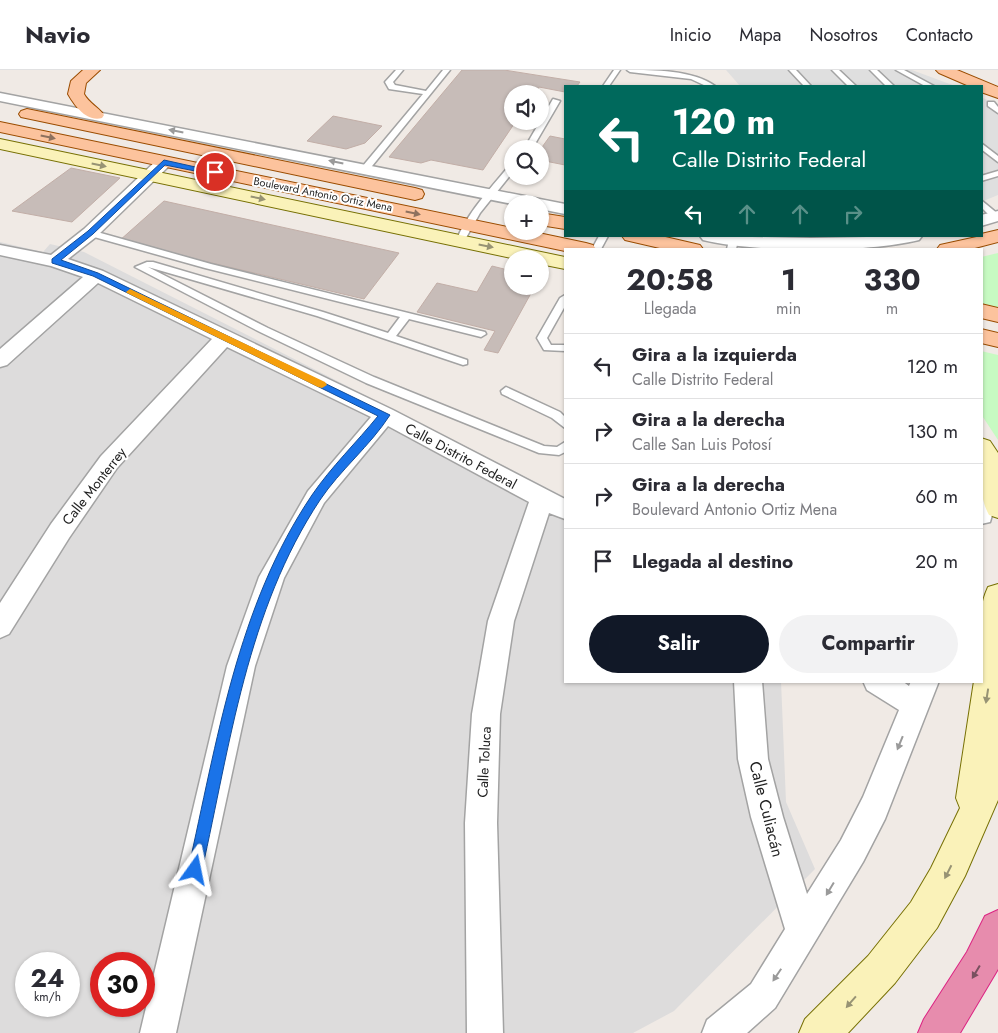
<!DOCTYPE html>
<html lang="es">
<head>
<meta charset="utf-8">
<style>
  :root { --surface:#fff; --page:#f2f2f3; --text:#2b2b33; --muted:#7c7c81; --line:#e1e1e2; --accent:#111827 }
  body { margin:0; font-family:Jost,sans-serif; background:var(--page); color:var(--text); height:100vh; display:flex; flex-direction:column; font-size:19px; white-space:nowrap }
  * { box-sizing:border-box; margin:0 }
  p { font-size:16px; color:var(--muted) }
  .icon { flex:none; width:28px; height:28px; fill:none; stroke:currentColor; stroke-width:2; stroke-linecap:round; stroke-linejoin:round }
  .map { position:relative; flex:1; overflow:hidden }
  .drawer { position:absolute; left:564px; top:178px; width:419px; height:435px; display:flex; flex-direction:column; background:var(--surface); border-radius:0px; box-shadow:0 1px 4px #0004 }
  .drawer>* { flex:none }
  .banner { position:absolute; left:564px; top:15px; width:419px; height:152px; border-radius:0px; box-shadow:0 1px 4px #0004; background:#00695c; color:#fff; overflow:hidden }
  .buttons { position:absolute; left:504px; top:15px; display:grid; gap:10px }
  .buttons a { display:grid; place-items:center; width:45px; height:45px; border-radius:50%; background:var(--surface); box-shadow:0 1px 4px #0004; font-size:25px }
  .speed { position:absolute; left:15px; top:882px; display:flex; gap:10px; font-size:25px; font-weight:700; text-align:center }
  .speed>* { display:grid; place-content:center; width:65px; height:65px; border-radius:50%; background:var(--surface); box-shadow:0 1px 4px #0004; line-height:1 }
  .speed small { font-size:12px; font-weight:400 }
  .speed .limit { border:8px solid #d22; background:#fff; color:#111 }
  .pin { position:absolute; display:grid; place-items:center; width:42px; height:42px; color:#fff; margin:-21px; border:2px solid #fff; border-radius:50%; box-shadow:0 1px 5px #0007 }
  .me { position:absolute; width:55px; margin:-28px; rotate:12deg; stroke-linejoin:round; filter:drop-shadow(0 0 4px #0008) }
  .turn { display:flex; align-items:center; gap:18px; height:105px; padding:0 25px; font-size:22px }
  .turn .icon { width:65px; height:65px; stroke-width:2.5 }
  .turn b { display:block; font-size:35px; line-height:42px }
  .lanes { display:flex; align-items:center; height:48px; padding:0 25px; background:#0003; justify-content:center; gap:25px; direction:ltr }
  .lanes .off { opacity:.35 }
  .eta { display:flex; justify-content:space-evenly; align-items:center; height:85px; text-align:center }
  .eta b { font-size:30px; font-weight:700; line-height:35px }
  .primary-button { display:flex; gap:10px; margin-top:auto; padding:10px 25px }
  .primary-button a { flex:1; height:58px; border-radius:30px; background:var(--accent); color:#fff; font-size:20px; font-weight:700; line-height:58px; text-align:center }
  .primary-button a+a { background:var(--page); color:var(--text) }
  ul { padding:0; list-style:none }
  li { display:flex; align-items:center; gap:15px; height:65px; padding:0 25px; border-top:1px solid var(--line) }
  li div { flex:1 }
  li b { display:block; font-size:19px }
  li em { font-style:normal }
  header { display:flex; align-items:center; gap:30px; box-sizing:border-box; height:70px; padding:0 25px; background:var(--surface); border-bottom:1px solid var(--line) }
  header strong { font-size:24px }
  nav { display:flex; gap:28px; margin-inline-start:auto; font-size:18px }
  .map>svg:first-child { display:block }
  .residential { fill:#dddcdc; fill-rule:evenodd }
  .park { fill:#c7fac2 }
  .parking { fill:#dfdfdf }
  .building { fill:#c7bcb8; stroke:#c2aea7 }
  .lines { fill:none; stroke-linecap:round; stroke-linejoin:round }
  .lane-casing { stroke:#a3a3a3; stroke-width:3 }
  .street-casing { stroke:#a3a3a3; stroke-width:3 }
  .secondary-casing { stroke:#777004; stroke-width:2 }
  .primary-casing { stroke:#9a4c00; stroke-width:2 }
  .highway-casing { stroke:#dc2483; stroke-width:2 }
  .lane { fill:#fff; fill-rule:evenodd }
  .street { fill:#fff; fill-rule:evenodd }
  .secondary { fill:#faf2b9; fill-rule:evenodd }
  .primary { fill:#fcc39d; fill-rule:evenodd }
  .highway { fill:#e78cad; fill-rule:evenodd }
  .oneway { fill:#9a9a9a }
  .oneway2 { fill:#8e715e }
  .oneway3 { fill:#979374 }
  .oneway4 { fill:#79505f }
  .route { fill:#1a73e8; stroke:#114b97 }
  .slow { fill:#f59e0b }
  .labels { text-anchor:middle; stroke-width:4; stroke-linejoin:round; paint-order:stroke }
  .far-street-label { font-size:11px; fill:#1f1f1f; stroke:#fff }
  .street-label { font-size:14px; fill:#1f1f1f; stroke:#fff }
  .near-street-label { font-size:16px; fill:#1f1f1f; stroke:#fff }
</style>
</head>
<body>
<header>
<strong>Navio</strong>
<nav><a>Inicio</a><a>Mapa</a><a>Nosotros</a><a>Contacto</a></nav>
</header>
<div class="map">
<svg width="998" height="963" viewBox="0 0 998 963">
  <rect width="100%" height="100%" fill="#f0eae5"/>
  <path class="residential" d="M 0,172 L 43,182 L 50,174 L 84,182 L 565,427 L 565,611 L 781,611 L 786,732 L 815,799 L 674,941 L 633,963 L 0,963 ZM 26,894 L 69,894 L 69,936 L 26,936 ZM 101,894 L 144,894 L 144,936 L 101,936 Z"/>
  <path class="park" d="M 998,183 L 998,239 L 981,235 L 981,187 Z
    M 981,281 L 998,285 L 998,370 L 981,344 Z"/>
  <path class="parking" d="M 726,0 L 912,0 L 955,16 L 740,16 Z
    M 981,27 L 998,35 L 998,125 L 981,132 Z"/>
  <path class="building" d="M 462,0 L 504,0 L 580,12 L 577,16 L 565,16 L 565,22 L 539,17 L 535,24 L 512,24 L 512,51 L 516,51 L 483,100 L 431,90 L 421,93 L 389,87 Z
    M 333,46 L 382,56 L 365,73 L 346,79 L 307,71 Z
    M 550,66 L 565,69 L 565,95 L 540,90 L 540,80 Z
    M 71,98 L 120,108 L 72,152 L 12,141 Z
    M 164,131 L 399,183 L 364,229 L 119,171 Z
    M 492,196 L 512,201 L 512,216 L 535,216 L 498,283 L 484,280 L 495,261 L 417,242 L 437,213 L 477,222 Z"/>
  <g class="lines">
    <g class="lane-casing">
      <path id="lane" d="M 396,0 L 403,0 L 393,12 L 395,15 L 426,21 L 443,0 L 450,0 L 368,101 L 362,101 L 362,97 L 423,24 L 389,19 L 385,12 Z
        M 614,0 L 620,0 L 609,16 L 603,16 Z
        M 627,0 C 654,0 693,0 715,16 L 706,16 L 691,9 L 630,2 Z
        M 789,0 L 796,0 L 811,16 L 804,16 Z
        M 832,0 L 839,0 L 856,16 L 848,16 Z
        M 870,0 L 877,0 L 894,16 L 886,16 Z
        M 896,0 L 904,0 L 934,16 L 925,16 Z
        M 553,29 L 560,31 L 532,79 L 524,79 Z
        M 988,32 L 994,32 L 998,37 L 998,43 L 988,36 Z
        M 981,73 L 998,86 L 998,92 L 981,79 Z
        M 509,96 L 512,96 L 512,103 L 480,143 L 463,173 L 457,173 L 456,171 C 468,142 489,120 509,96 Z
        M 998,101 L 998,106 L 981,111 L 981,106 Z
        M 981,130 L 998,144 L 998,149 L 993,149 L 981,137 Z
        M 90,160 L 211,194 L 485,262 L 486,264 L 481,267 L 409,249 L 396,266 L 467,290 L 467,294 L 463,295 L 317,246 L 148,197 L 268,258 L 374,307 L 544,376 L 557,377 L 565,372 L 565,382 L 559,385 L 539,383 L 366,313 L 260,262 L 135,197 L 147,192 L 153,192 L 323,242 L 388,263 L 400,247 L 205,198 L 87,165 L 86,163 Z
        M 599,166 L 608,166 L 601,179 L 592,179 Z
        M 730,166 L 739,166 L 736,179 L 727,179 Z
        M 565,225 L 565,236 L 547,268 L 551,275 L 565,275 L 565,281 L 544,280 L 537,268 L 560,228 Z
        M 506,317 L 560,342 L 565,347 L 565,358 L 552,348 L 502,324 L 501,321 Z"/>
    </g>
    <g class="street-casing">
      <path id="street" d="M 0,23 L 565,134 L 565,144 L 540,139 L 540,134 L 512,134 L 0,31 Z
        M 164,87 L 170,89 L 172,92 L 170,95 L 96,167 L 68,189 L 103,201 L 393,340 L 565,429 L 565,449 L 549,443 L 514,551 L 500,644 L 497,753 L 503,963 L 467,963 L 465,753 L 472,644 L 488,551 L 529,432 L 388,356 L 324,433 L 284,508 L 255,596 L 176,963 L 140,963 L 227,596 L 259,507 L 308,421 L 371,347 L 227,277 L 117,398 L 69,468 L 9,564 L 0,568 L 0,533 L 51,454 L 101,386 L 212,269 L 98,213 L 7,295 L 0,297 L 0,279 L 83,207 L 51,196 L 0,185 L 0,175 L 51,185 L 84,159 L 158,89 Z
        M 998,141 L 998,151 L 981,156 L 981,145 Z
        M 700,166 L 811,168 L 922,166 L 919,170 C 865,183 757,183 703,170 Z
        M 992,391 L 998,393 L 998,424 L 990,452 L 981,454 L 981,399 L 984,394 Z
        M 734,611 L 762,611 L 768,689 L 783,747 L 807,824 L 841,770 L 863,727 L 899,640 L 867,620 L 863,611 L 902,611 L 909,616 L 911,611 L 939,611 L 885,749 L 863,792 L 775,938 L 747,963 L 702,963 L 707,950 L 751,914 L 785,859 L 751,747 L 738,689 Z"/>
    </g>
    <g class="secondary-casing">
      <path id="secondary" d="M 0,69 L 565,187 L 565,199 L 540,194 L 540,189 L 516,189 L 0,79 Z
        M 981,368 L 990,371 L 998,383 L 998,448 L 989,445 C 977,424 981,392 981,368 Z
        M 998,514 L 998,730 L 965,806 L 937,858 L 895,913 L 848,963 L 799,963 L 805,949 L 868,886 L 911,832 L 931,798 L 960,738 L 956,728 L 974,611 L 981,611 C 981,582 975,544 988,517 Z"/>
    </g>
    <g class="primary-casing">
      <path id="primary" d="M 83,0 L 100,0 L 86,13 L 84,24 C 89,33 98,37 104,45 L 102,48 C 86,52 75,36 68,24 L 71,11 Z
        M 936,0 L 957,0 L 998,17 L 998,28 L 981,22 L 981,16 L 969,16 L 939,3 Z
        M 27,39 L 415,118 L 422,120 L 424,124 L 422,128 L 415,130 L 21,47 L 19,44 L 21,41 Z
        M 0,52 L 512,158 L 512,161 L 529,161 L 586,173 L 593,175 L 596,179 L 565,179 L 565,181 L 0,62 Z
        M 540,143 L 565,147 L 565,159 L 540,155 Z
        M 998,160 L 998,172 L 971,179 L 937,179 L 940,175 L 981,166 L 981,164 Z
        M 622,166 L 661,166 L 700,175 L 703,179 L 664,179 L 625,170 Z
        M 981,234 L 998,238 L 998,252 L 981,248 Z
        M 981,259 L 998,263 L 998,277 L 981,273 Z"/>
    </g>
    <g class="highway-casing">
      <path id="highway" d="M 998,840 L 998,899 L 960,963 L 918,963 L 924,949 L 967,882 L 985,846 Z"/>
    </g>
    <use href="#lane" class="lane"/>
    <use href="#street" class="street"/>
    <use href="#secondary" class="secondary"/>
    <use href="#primary" class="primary"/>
    <use href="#highway" class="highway"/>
  </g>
  <defs><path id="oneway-solid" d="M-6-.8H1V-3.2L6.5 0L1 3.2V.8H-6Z" transform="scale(1.25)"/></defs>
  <g class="oneway">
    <use href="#oneway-solid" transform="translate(176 61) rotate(-169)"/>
    <use href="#oneway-solid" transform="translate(336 92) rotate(-168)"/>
    <use href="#oneway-solid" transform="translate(900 673) rotate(112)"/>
    <use href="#oneway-solid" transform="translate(830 819) rotate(121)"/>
    <use href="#oneway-solid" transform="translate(777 905) rotate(124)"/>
  </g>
  <g class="oneway2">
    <use href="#oneway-solid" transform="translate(48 67) rotate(12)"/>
    <use href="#oneway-solid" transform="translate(413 143) rotate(12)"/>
  </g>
  <g class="oneway3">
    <use href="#oneway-solid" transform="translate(99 95) rotate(12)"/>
    <use href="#oneway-solid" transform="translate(258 128) rotate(12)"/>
    <use href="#oneway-solid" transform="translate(486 176) rotate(11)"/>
    <use href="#oneway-solid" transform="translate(987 626) rotate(99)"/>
    <use href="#oneway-solid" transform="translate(948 802) rotate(117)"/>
    <use href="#oneway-solid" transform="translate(851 932) rotate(131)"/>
  </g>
  <use class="oneway4" href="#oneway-solid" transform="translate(976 902) rotate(121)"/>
  <path class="route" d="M 164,90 L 218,102 L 215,105 L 165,95 L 93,164 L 61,190 L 98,203 L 390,345 C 370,376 340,400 320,430 C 247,540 230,675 202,800 L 200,806 L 195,808 L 190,806 L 188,800 C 217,672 237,536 312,425 C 331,397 357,372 378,346 L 93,206 L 52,193 L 52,189 L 88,161 Z"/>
  <path class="slow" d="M 130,219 L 325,312 L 327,315 L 322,318 L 318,317 L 127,223 L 126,222 Z"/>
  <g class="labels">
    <g class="far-street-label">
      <text transform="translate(323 124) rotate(11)" y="4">Boulevard Antonio Ortiz Mena</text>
    </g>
    <g class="street-label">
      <text transform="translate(461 386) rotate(28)" y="5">Calle Distrito Federal</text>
      <text transform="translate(94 416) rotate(-52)" y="5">Calle Monterrey</text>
      <text transform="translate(484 692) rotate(-87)" y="5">Calle Toluca</text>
    </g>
    <g class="near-street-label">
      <text transform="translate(767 739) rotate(76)" y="6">Calle Culiacán</text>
    </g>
  </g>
</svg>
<div class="buttons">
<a><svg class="icon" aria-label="sound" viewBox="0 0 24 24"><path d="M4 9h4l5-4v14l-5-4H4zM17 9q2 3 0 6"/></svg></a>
<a><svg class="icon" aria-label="search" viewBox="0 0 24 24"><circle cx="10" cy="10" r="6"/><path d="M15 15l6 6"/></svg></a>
<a>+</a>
<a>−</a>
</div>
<div class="speed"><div>24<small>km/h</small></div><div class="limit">30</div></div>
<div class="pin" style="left:215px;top:102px;background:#d93025"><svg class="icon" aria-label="arrive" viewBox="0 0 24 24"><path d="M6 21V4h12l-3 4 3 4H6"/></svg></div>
<svg class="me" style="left:195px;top:800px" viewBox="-20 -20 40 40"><path d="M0-17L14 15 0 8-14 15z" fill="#1a73e8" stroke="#fff" stroke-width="4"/></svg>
<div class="banner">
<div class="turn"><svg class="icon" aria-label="left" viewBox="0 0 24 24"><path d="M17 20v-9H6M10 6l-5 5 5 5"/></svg><div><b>120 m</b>Calle Distrito Federal</div></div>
<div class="lanes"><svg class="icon" aria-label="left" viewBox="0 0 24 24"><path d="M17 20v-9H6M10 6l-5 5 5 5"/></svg><svg class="icon off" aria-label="ahead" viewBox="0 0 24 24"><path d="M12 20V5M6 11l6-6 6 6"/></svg><svg class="icon off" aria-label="ahead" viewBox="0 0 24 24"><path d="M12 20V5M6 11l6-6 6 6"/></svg><svg class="icon off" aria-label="right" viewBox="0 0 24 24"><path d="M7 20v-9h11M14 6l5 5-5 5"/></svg></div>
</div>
<section class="drawer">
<div class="eta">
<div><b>20:58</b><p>Llegada</p></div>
<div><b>1</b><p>min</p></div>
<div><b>330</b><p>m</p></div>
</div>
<ul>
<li><svg class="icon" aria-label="left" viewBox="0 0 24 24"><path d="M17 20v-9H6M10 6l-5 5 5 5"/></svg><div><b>Gira a la izquierda</b><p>Calle Distrito Federal</p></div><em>120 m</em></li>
<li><svg class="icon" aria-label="right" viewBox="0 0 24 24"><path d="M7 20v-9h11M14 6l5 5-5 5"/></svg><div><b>Gira a la derecha</b><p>Calle San Luis Potosí</p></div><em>130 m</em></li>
<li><svg class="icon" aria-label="right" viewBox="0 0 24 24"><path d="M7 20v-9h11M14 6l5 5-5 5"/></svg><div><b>Gira a la derecha</b><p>Boulevard Antonio Ortiz Mena</p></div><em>60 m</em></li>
<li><svg class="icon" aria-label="arrive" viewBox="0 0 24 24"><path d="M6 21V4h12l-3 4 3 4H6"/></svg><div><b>Llegada al destino</b></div><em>20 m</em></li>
</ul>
<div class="primary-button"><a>Salir</a><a>Compartir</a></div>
</section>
</div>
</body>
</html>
